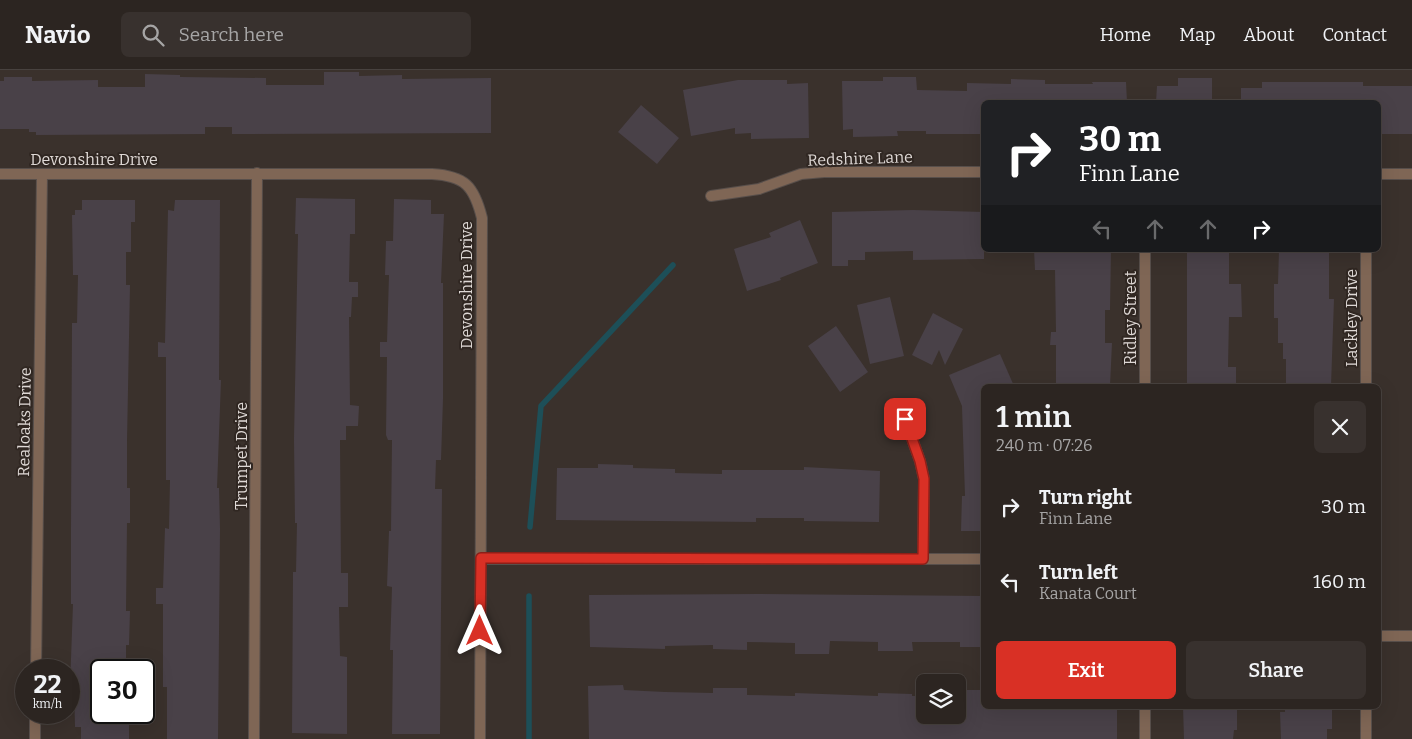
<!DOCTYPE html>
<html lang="en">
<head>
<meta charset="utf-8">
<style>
  :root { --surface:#2c2521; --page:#38312e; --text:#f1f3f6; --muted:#a6a5a5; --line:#48423f; --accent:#d93025 }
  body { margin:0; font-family:Bitter,serif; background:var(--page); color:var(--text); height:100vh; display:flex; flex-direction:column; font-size:19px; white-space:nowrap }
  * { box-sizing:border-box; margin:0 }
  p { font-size:16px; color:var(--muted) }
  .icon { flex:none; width:28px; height:28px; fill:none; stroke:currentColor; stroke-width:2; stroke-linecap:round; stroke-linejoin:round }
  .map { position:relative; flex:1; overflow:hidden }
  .side { position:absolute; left:981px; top:314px; width:400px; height:325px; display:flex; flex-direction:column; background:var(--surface); border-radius:8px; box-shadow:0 5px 20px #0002,0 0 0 1px var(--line) }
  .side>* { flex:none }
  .guide { position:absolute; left:981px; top:30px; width:400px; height:152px; border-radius:8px; box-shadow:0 5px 20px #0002,0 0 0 1px var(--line); background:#202124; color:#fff; overflow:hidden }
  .controls { position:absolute; left:916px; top:604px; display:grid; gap:10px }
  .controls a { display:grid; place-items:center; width:50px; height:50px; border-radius:8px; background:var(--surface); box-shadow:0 5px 20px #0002,0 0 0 1px var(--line); font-size:25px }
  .speed { position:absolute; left:15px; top:589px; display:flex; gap:10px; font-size:25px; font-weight:700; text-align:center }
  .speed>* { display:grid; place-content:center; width:65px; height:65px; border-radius:50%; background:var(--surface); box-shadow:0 5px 20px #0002,0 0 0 1px var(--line); line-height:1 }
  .speed small { font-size:12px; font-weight:400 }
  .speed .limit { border:2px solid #111; border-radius:8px; background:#fff; color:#111 }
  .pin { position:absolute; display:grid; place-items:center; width:42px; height:42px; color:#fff; margin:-21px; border-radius:10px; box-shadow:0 2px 8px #0006 }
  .me { position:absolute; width:55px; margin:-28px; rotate:0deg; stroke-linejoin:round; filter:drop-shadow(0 0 4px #0008) }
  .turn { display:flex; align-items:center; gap:18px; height:105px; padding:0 15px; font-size:22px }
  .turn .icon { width:65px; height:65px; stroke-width:2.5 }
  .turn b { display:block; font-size:35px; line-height:42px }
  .lanes { display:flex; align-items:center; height:48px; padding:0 15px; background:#0003; justify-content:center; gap:25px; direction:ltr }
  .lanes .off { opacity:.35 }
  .round { display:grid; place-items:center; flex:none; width:52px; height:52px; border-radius:8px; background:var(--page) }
  .overview { display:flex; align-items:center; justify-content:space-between; height:85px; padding:0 15px }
  h1 { font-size:30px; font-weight:600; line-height:38px }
  .button { display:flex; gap:10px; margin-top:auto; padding:10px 15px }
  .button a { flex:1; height:58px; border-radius:8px; background:var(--accent); color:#fff; font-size:20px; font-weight:600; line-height:58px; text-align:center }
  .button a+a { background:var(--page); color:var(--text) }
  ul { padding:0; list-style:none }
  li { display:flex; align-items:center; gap:15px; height:75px; padding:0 15px }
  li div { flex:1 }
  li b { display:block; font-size:19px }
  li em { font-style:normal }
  header { display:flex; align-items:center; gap:30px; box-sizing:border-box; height:70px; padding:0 25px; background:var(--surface); border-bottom:1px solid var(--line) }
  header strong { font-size:24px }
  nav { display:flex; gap:28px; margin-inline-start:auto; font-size:18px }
  .search { width:350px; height:45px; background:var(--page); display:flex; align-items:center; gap:12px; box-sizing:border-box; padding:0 18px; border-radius:8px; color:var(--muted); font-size:19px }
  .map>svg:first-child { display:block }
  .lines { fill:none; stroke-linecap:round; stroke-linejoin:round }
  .stream { stroke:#1d4f58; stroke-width:5.5 }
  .building { fill:#494148 }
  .minor-casing { stroke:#584f4b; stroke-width:12 }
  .minor { stroke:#7f6655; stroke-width:10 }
  .route-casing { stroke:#8d1f18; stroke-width:12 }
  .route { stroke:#d93025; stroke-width:9 }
  .labels { text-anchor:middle; stroke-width:4; stroke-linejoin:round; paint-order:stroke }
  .street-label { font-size:16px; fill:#dfd9d6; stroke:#302722 }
</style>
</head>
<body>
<header>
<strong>Navio</strong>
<div class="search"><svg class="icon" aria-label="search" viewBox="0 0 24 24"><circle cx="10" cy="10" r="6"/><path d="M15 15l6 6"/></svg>Search here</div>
<nav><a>Home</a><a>Map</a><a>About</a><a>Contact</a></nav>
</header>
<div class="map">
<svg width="1412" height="669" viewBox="0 0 1412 669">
  <rect width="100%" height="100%" fill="#3a312c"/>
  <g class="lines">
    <path class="stream" d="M 530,457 L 541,336 L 673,195
      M 529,669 L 529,526"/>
  </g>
  <path class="building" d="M 324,2 L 359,2 L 359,6 L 402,5 L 402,9 L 491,8 L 491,63 L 232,64 L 232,57 L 205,57 L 205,64 L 36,65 L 36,62 L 29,62 L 29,59 L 0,59 L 0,11 L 4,11 L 4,7 L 32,7 L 32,11 L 98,10 L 98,17 L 145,17 L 145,4 L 180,5 L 180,7 L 266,8 L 266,15 L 324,15 Z
    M 883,7 L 916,7 L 917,20 L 967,21 L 967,13 L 1011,14 L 1011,9 L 1045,10 L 1045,14 L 1093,14 L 1092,12 L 1126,12 L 1127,32 L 984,32 L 984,59 L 980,59 L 980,64 L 926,64 L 926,61 L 897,61 L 898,66 L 853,67 L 853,59 L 843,60 L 842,11 L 883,11 Z
    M 1178,8 L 1212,8 L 1212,32 L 1156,32 L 1157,16 L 1178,16 Z
    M 738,10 L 787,10 L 787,14 L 808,13 L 809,68 L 751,69 L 751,63 L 735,64 L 735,58 L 691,66 L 683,20 Z
    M 1262,12 L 1363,12 L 1363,16 L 1412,16 L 1412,64 L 1379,64 L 1379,32 L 1241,32 L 1241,18 L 1262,18 Z
    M 641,35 L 679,68 L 657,94 L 618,62 Z
    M 296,128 L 355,129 L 355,164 L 350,164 L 349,212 L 358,212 L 358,227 L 352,227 L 351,247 L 349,247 L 350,335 L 359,336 L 358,356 L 346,356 L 346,370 L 340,370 L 341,503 L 348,503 L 348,537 L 339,537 L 340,586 L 347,587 L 347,664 L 292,663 L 293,502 L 296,502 L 297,453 L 295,453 L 294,369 L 298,164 L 295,164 Z
    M 394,129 L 431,130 L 431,144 L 444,144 L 441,213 L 443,213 L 443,329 L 441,390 L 436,390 L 435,419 L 442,419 L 440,664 L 392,664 L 393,580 L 390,580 L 392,517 L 387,516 L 389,461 L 391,461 L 392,370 L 388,370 L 386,365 L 387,287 L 380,287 L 380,272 L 387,272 L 389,205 L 385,205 L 386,171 L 393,171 Z
    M 82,130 L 135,130 L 135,152 L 131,152 L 131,182 L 126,182 L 126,215 L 130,215 L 127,371 L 127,418 L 130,418 L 130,453 L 127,453 L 126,541 L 130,541 L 129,575 L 126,575 L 126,600 L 101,600 L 101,642 L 129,642 L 129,669 L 81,669 L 81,657 L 75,657 L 74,616 L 70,616 L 73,534 L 71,534 L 71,459 L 72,253 L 77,253 L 78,205 L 73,205 L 72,145 L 75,145 L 75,140 L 82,140 Z
    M 175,130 L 220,130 L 219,310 L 221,310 L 217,418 L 219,418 L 220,459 L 218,669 L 167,669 L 167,617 L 163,617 L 163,534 L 156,534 L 156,518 L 163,518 L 165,458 L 169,459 L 170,410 L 166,410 L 166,287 L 158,287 L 158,272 L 165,273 L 168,140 L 174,141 Z
    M 913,140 L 984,142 L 984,189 L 913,190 L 913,181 L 865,182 L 865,190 L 848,190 L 848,196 L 832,196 L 832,142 Z
    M 800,150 L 818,193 L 780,208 L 781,210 L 747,221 L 734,179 L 771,167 L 769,163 Z
    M 1034,180 L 1111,180 L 1110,240 L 1105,240 L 1105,273 L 1112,273 L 1110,316 L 1056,316 L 1056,275 L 1050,275 L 1051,262 L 1056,262 L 1055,200 L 1035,200 Z
    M 1187,180 L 1229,180 L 1229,214 L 1241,214 L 1242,247 L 1229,247 L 1228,297 L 1236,297 L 1236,316 L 1187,316 Z
    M 1279,180 L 1329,180 L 1329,229 L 1334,229 L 1331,316 L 1286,316 L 1286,289 L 1283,289 L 1283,273 L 1278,273 L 1278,248 L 1274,248 L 1274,214 L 1278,214 Z
    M 890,227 L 904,286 L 870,294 L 857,235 Z
    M 933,243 L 963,259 L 945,295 L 939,280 L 932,295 L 912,285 Z
    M 836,256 L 868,302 L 840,322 L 808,276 Z
    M 1000,284 L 1014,316 L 984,316 L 984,461 L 961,461 L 962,426 L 965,426 L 962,336 L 949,305 Z
    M 598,394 L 633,395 L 633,398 L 675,399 L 675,403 L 722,404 L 722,400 L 804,400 L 804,397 L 880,401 L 879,452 L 804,451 L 804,448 L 756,448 L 756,452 L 556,450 L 557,398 L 598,398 Z
    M 755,524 L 984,526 L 984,577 L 960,577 L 960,572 L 912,572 L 913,581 L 878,581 L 878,572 L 830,571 L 829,584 L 795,584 L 795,573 L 747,572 L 747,580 L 713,579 L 713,575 L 665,576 L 665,579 L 590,577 L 589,525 Z
    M 623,615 L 624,620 L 665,622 L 713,623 L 713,618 L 747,618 L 747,625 L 795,626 L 795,623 L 878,626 L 878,623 L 912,624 L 912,626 L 925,626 L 925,645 L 959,645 L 960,620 L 984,620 L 984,636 L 1117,636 L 1117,669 L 589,669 L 588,616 Z
    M 1183,636 L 1237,636 L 1237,660 L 1234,660 L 1233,669 L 1184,669 Z
    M 1285,636 L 1332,636 L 1332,659 L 1327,659 L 1327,669 L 1281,669 L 1280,642 L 1285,642 Z"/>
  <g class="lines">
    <g class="minor-casing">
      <path id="minor" d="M 0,104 L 432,104 C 465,106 474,116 482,148 L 480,669
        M 1379,104 L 1412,104
        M 711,126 L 759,119 L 801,104 L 824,102 L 984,102
        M 1145,180 L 1145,316
        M 1366,316 L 1366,180
        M 905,349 L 920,391 L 924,409 L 923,489
        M 481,489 L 984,489
        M 1379,566 L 1412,566
        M 36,600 L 42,104
        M 1366,636 L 1366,669
        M 35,669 L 35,642
        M 254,669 L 257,103
        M 1145,669 L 1145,636"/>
    </g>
    <use href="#minor" class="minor"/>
  </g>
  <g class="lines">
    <g class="route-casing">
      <path id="route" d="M 480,561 L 481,488 L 923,489 L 924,409 L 920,391 L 905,349"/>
    </g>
    <use href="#route" class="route"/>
  </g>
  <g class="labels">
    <g class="street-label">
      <text transform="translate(860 88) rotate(-2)" y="6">Redshire Lane</text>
      <text x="94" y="95">Devonshire Drive</text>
      <text transform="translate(466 215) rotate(-90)" y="6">Devonshire Drive</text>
      <text transform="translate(1130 248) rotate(-90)" y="6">Ridley Street</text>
      <text transform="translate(1351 248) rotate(-90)" y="6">Lackley Drive</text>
      <text transform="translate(24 352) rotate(-89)" y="6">Realoaks Drive</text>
      <text transform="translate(241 386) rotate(-90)" y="6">Trumpet Drive</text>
    </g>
  </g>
</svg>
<div class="controls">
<a><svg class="icon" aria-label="layers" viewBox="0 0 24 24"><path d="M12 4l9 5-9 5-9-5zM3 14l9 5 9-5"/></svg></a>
</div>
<div class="speed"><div>22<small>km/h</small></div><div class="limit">30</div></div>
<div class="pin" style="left:905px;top:349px;background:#d93025"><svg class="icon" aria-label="arrive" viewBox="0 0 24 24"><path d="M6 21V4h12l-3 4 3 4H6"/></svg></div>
<svg class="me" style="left:480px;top:561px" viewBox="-20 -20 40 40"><path d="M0-17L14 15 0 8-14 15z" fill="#d93025" stroke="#fff" stroke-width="4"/></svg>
<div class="guide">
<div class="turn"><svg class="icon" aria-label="right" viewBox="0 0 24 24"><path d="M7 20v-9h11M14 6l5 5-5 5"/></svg><div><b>30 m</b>Finn Lane</div></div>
<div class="lanes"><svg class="icon off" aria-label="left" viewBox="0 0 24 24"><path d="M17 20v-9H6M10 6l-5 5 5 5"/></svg><svg class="icon off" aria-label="ahead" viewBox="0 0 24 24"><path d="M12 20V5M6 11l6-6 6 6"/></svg><svg class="icon off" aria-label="ahead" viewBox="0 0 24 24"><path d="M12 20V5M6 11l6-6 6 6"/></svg><svg class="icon" aria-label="right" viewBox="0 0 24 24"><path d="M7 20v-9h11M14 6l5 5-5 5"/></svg></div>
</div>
<section class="side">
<div class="overview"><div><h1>1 min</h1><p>240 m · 07:26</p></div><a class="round"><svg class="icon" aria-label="close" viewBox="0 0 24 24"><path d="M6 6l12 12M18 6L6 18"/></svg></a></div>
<ul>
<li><svg class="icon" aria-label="right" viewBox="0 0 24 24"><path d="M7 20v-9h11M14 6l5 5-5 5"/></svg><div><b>Turn right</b><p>Finn Lane</p></div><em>30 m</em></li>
<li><svg class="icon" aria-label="left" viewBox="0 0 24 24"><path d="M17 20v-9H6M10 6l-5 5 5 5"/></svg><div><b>Turn left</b><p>Kanata Court</p></div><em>160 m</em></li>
</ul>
<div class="button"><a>Exit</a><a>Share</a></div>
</section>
</div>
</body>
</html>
